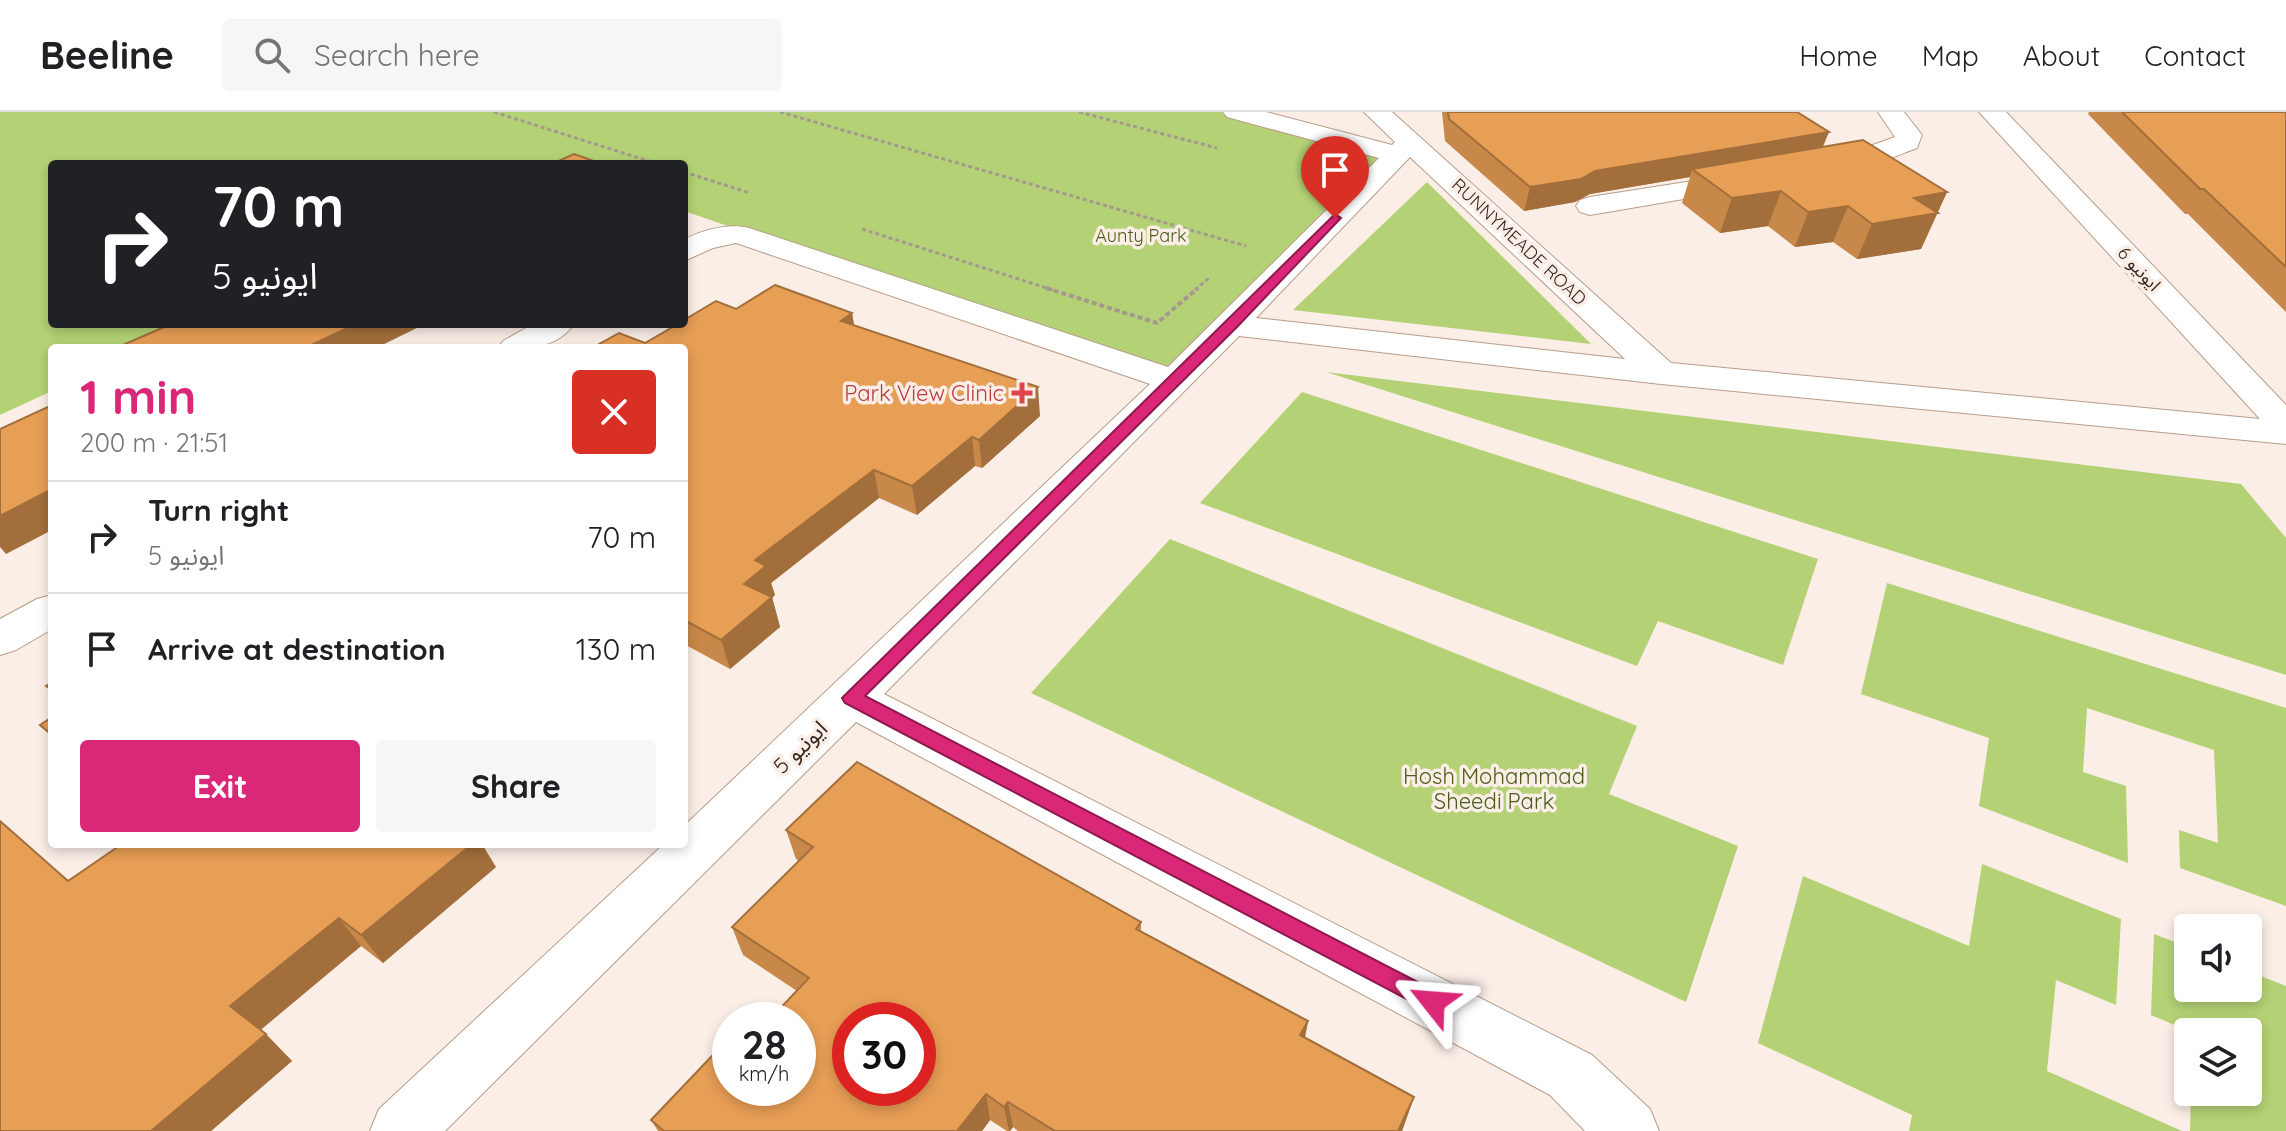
<!DOCTYPE html>
<html lang="en">
<head>
<meta charset="utf-8">
<style>
  :root { --surface:#fff; --page:#f6f6f6; --text:#202124; --muted:#757577; --line:#e0e0e0; --accent:#db2777 }
  body { margin:0; font-family:Quicksand,"Noto Sans Arabic",sans-serif; background:var(--page); color:var(--text); height:100vh; display:flex; flex-direction:column; font-size:30px; white-space:nowrap }
  * { box-sizing:border-box; margin:0 }
  p { font-size:26px; color:var(--muted) }
  .icon { flex:none; width:44px; height:44px; fill:none; stroke:currentColor; stroke-width:2; stroke-linecap:round; stroke-linejoin:round }
  .map { position:relative; flex:1; overflow:hidden }
  .panel { position:absolute; left:48px; top:232px; width:640px; height:504px; display:flex; flex-direction:column; background:var(--surface); border-radius:8px; box-shadow:0 4px 12px #0003 }
  .panel>* { flex:none }
  .top-card { position:absolute; left:48px; top:48px; width:640px; height:168px; border-radius:8px; box-shadow:0 4px 12px #0003; background:#202124; color:#fff; overflow:hidden }
  .fabs { position:absolute; left:2174px; top:802px; display:grid; gap:16px }
  .fabs a { display:grid; place-items:center; width:88px; height:88px; border-radius:8px; background:var(--surface); box-shadow:0 4px 12px #0003; font-size:40px }
  .speed { position:absolute; left:712px; top:890px; display:flex; gap:16px; font-size:40px; font-weight:700; text-align:center }
  .speed>* { display:grid; place-content:center; width:104px; height:104px; border-radius:50%; background:var(--surface); box-shadow:0 4px 12px #0003; line-height:1 }
  .speed small { font-size:20px; font-weight:400 }
  .speed .limit { border:12px solid #d22; background:#fff; color:#111 }
  .pin { position:absolute; display:grid; place-items:center; width:68px; height:68px; color:#fff; margin:-82px -34px; border-radius:50% 50% 50% 0; rotate:-45deg; box-shadow:0 0 8px #0007 }
  .pin .icon { rotate:45deg }
  .me { position:absolute; width:88px; margin:-44px; rotate:298deg; stroke-linejoin:round; filter:drop-shadow(0 0 6px #0008) }
  .turn { display:flex; align-items:center; gap:28px; height:168px; padding:0 32px; font-size:36px }
  .turn .icon { width:104px; height:104px; stroke-width:2.5 }
  .turn b { display:block; font-size:56px; line-height:68px }
  .round { display:grid; place-items:center; flex:none; width:84px; height:84px; border-radius:8px; background:var(--page) }
  .head { display:flex; align-items:center; justify-content:space-between; height:136px; padding:0 32px }
  h1 { font-size:48px; font-weight:700; line-height:60px; color:var(--accent) }
  .action { display:flex; gap:16px; margin-top:auto; padding:16px 32px }
  .action a { flex:1; height:92px; border-radius:8px; background:var(--accent); color:#fff; font-size:32px; font-weight:700; line-height:92px; text-align:center }
  .action a+a { background:var(--page); color:var(--text) }
  ul { padding:0; list-style:none }
  li { display:flex; align-items:center; gap:24px; height:112px; padding:0 32px; border-top:2px solid var(--line) }
  li div { flex:1 }
  li b { display:block; font-size:30px }
  li em { font-style:normal }
  header { display:flex; align-items:center; gap:48px; box-sizing:border-box; height:112px; padding:0 40px; background:var(--surface); border-bottom:2px solid var(--line) }
  header strong { font-size:38px }
  nav { display:flex; gap:44px; margin-inline-start:auto; font-size:28px }
  .search { width:560px; height:72px; background:var(--page); display:flex; align-items:center; gap:20px; box-sizing:border-box; padding:0 28px; border-radius:8px; color:var(--muted); font-size:30px }
  .map>svg:first-child { display:block }
  .green { fill:#b4d275 }
  .lines { fill:none; stroke-linecap:round; stroke-linejoin:round }
  .minor-casing { stroke:#b99d89; stroke-width:2 }
  .path-far1 { stroke:#a49890; stroke-width:3; stroke-dasharray:4 3; stroke-linecap:butt }
  .path { stroke:#a49890; stroke-width:4; stroke-dasharray:5 3; stroke-linecap:butt }
  .minor { fill:#fff; fill-rule:evenodd }
  .wall { fill:#c78849 }
  .shaded-wall { fill:#a26f3c }
  .building { fill:#e79e55; stroke:#a26f3c; stroke-width:2; fill-rule:evenodd }
  .route { fill:#db2777; stroke:#8e194d; stroke-width:2 }
  .health-dot { fill:#e0444e; stroke:#faeee6; stroke-width:3 }
  .labels { text-anchor:middle; stroke-width:7; stroke-linejoin:round; paint-order:stroke }
  .far-park-label { font-size:18px; fill:#4b5d1b; stroke:#faeee6 }
  .far-street-label { font-size:18px; fill:#352921; stroke:#faeee6 }
  .health-label { font-size:22px; fill:#be3a42; stroke:#faeee6; text-anchor:end }
  .street-label { font-size:22px; fill:#352921; stroke:#faeee6 }
  .park-label { font-size:22px; fill:#4b5d1b; stroke:#faeee6 }
</style>
</head>
<body>
<header>
<strong>Beeline</strong>
<div class="search"><svg class="icon" aria-label="search" viewBox="0 0 24 24"><circle cx="10" cy="10" r="6"/><path d="M15 15l6 6"/></svg>Search here</div>
<nav><a>Home</a><a>Map</a><a>About</a><a>Contact</a></nav>
</header>
<div class="map">
<svg width="2286" height="1019" viewBox="0 0 2286 1019">
  <rect width="100%" height="100%" fill="#faeee6"/>
  <path class="green" d="M 0,0 L 1227,0 L 1397,42 L 1174,268 L 684,99 L 684,52 L 52,52 L 52,212 L 199,212 L 146,236 L 52,236 L 52,279 L 0,303 Z
    M 1427,70 L 1591,232 L 1293,198 Z
    M 1326,260 L 2241,372 L 2286,426 L 2286,563 Z
    M 1302,280 L 1818,447 L 1783,553 L 1658,509 L 1637,554 L 1200,391 Z
    M 1170,427 L 1637,614 L 1609,682 L 1738,734 L 1686,890 L 1031,581 Z
    M 1887,471 L 2286,596 L 2286,794 L 2180,756 L 2179,718 L 2218,731 L 2214,638 L 2087,596 L 2083,660 L 2126,674 L 2128,751 L 1979,694 L 1989,626 L 1861,582 Z
    M 1982,752 L 2121,807 L 2116,893 L 2056,868 L 2047,959 L 2182,1019 L 1909,1019 L 1912,1003 L 1758,931 L 1803,764 L 1969,834 Z
    M 2154,822 L 2188,835 L 2188,876 L 2248,876 L 2248,859 L 2286,874 L 2286,1019 L 2190,1019 L 2191,980 L 2248,980 L 2248,920 L 2191,920 L 2151,903 Z"/>
  <g class="lines">
    <g class="minor-casing">
      <path id="minor" d="M 1223,0 L 1266,0 L 1392,33 L 1395,30 L 1364,0 L 1392,0 L 1671,251 L 2260,307 L 1979,0 L 2006,0 L 2286,293 L 2286,332 L 1661,272 L 1239,224 L 884,582 L 1592,943 L 1650,997 L 1659,1019 L 1585,1019 L 1550,983 L 856,610 L 445,1019 L 370,1019 L 379,997 L 664,732 L 684,732 L 684,714 L 1150,272 L 736,131 L 713,136 L 684,149 L 684,128 C 701,118 729,111 749,116 L 1168,255 L 1379,46 L 1227,5 ZM 1410,45 L 1625,247 L 1256,206 Z
        M 1878,0 L 1904,0 L 1922,23 L 1917,36 C 1890,46 1842,68 1813,61 L 1809,55 L 1813,49 L 1853,40 L 1895,25 Z
        M 1744,61 L 1754,63 L 1758,69 L 1754,75 L 1590,103 L 1580,100 L 1576,94 L 1580,88 L 1590,85 Z
        M 533,212 L 574,212 C 556,238 526,236 498,236 L 503,229 Z
        M 52,483 L 52,517 L 16,538 L 0,543 L 0,507 L 37,487 Z"/>
    </g>
    <path class="path-far1" d="M 494,0 L 658,52
      M 780,0 L 1246,134
      M 1079,0 L 1217,36
      M 684,60 L 750,81
      M 862,117 L 1053,178
      M 1195,178 L 1209,166"/>
    <path class="path" d="M 1046,176 L 1157,211 L 1198,176"/>
    <use href="#minor" class="minor"/>
  </g>
  <path class="wall" d="M 1442,0 L 1797,0 L 1823,35 L 1947,80 L 1921,137 L 1857,147 L 1833,130 L 1795,135 L 1768,114 L 1720,121 L 1682,91 L 1690,65 L 1590,82 L 1575,90 L 1524,99 L 1445,29 Z
    M 2089,0 L 2286,0 L 2286,200 L 2188,102 L 2185,102 L 2088,2 Z
    M 736,197 L 852,201 L 854,214 L 1040,304 L 982,356 L 975,354 L 917,403 L 879,386 L 771,471 L 775,483 L 772,485 L 780,515 L 730,557 L 684,532 L 684,236 L 645,231 Z
    M 786,718 L 1141,810 L 1141,820 L 1308,909 L 1305,925 L 1414,985 L 1402,1019 L 1018,1019 L 1013,1015 L 1010,1019 L 1007,1019 L 990,1008 L 982,1019 L 658,1019 L 651,1008 L 730,976 L 797,879 L 743,843 L 732,815 L 799,749 L 796,747 Z
    M 496,755 L 383,851 L 361,834 L 260,918 L 292,949 L 211,1019 L 0,1019 L 68,769 Z"/>
  <path class="shaded-wall" d="M 1829,20 L 1820,42 L 1692,57 L 1690,65 L 1590,82 L 1575,90 L 1524,99 L 1530,75 L 1595,59 Z
    M 1781,79 L 1768,114 L 1720,121 L 1732,86 Z
    M 1947,80 L 1921,137 L 1857,147 L 1872,112 L 1914,86 Z
    M 1848,94 L 1833,130 L 1795,135 L 1808,100 Z
    M 852,201 L 857,229 L 841,209 Z
    M 356,212 L 425,212 L 376,236 L 305,236 Z
    M 1038,275 L 1040,304 L 982,356 L 979,328 Z
    M 972,325 L 975,354 L 917,403 L 912,374 Z
    M 874,358 L 879,386 L 771,471 L 775,483 L 753,501 L 744,472 L 755,448 Z
    M 52,377 L 52,418 L 6,442 L 0,435 L 0,404 Z
    M 772,485 L 780,515 L 730,557 L 721,528 Z
    M 472,732 L 482,732 L 496,755 L 383,851 L 361,823 Z
    M 339,806 L 361,834 L 257,921 L 230,894 Z
    M 1308,909 L 1303,936 L 1300,923 Z
    M 266,922 L 292,949 L 211,1019 L 151,1019 Z
    M 986,982 L 990,1008 L 982,1019 L 957,1019 Z
    M 1414,985 L 1402,1019 L 1398,1019 Z
    M 1008,990 L 1013,1015 L 1010,1019 L 1009,1019 L 1004,995 Z"/>
  <path class="building" d="M 1448,0 L 1797,0 L 1829,20 L 1595,59 L 1581,67 L 1530,75 L 1449,7 Z
    M 2122,0 L 2286,0 L 2286,155 L 2204,77 L 2200,77 Z
    M 1863,28 L 1947,80 L 1914,86 L 1938,101 L 1872,112 L 1848,94 L 1808,100 L 1781,79 L 1732,86 L 1692,57 Z
    M 574,42 L 602,52 L 552,52 Z
    M 775,173 L 852,201 L 841,209 L 1038,275 L 979,328 L 972,325 L 912,374 L 874,358 L 755,448 L 766,454 L 744,472 L 772,485 L 721,528 L 684,508 L 684,236 L 592,236 L 619,221 L 645,231 L 678,212 L 684,212 L 684,208 L 716,189 L 736,197 Z
    M 171,212 L 356,212 L 305,236 L 116,236 Z
    M 52,293 L 52,377 L 0,404 L 0,317 Z
    M 52,570 L 52,578 L 46,574 Z
    M 52,605 L 52,623 L 40,613 Z
    M 857,650 L 1141,810 L 1136,817 L 1308,909 L 1300,923 L 1414,985 L 1398,1019 L 1055,1019 L 1008,990 L 1004,995 L 986,982 L 957,1019 L 664,1019 L 651,1008 L 730,925 L 730,976 L 798,976 L 798,908 L 769,908 L 809,866 L 732,815 L 813,735 L 786,718 ZM 850,908 L 918,908 L 918,976 L 850,976 Z
    M 0,709 L 68,769 L 122,732 L 472,732 L 361,823 L 339,806 L 230,894 L 266,922 L 151,1019 L 0,1019 Z"/>
  <path class="route" d="M 1335,102 L 1341,106 L 1339,108 L 1236,216 L 865,584 L 1441,882 L 1445,890 L 1441,898 L 1433,901 L 845,591 L 842,586 Z"/>
  <path class="health-dot" d="M1018 269h8v8h8v8h-8v8h-8v-8h-8v-8h8z"/>
  <g class="labels">
    <g class="far-park-label">
      <text x="1141" y="130">Aunty Park</text>
    </g>
    <g class="far-street-label">
      <text transform="translate(1519 130) rotate(43)" y="6">RUNNYMEADE ROAD</text>
      <text transform="translate(2139 157) rotate(47)" y="6">ایونیو 6</text>
    </g>
    <g class="health-label">
      <text x="1004" y="289">Park View Clinic</text>
    </g>
    <g class="street-label">
      <text transform="translate(800 635) rotate(-44)" y="8">ایونیو 5</text>
    </g>
    <g class="park-label">
      <text x="1494" y="672">Hosh Mohammad<tspan x="1494" dy="25">Sheedi Park</tspan></text>
    </g>
  </g>
</svg>
<div class="fabs">
<a><svg class="icon" aria-label="sound" viewBox="0 0 24 24"><path d="M4 9h4l5-4v14l-5-4H4zM17 9q2 3 0 6"/></svg></a>
<a><svg class="icon" aria-label="layers" viewBox="0 0 24 24"><path d="M12 4l9 5-9 5-9-5zM3 14l9 5 9-5"/></svg></a>
</div>
<div class="speed"><div>28<small>km/h</small></div><div class="limit">30</div></div>
<div class="pin" style="left:1335px;top:106px;background:#d93025"><svg class="icon" aria-label="arrive" viewBox="0 0 24 24"><path d="M6 21V4h12l-3 4 3 4H6"/></svg></div>
<svg class="me" style="left:1433px;top:890px" viewBox="-20 -20 40 40"><path d="M0-17L14 15 0 8-14 15z" fill="#db2777" stroke="#fff" stroke-width="4"/></svg>
<div class="top-card">
<div class="turn"><svg class="icon" aria-label="right" viewBox="0 0 24 24"><path d="M7 20v-9h11M14 6l5 5-5 5"/></svg><div><b>70 m</b>ایونیو 5</div></div>
</div>
<section class="panel">
<div class="head"><div><h1>1 min</h1><p>200 m · 21:51</p></div><a class="round" style="background:#d93025;color:#fff"><svg class="icon" aria-label="close" viewBox="0 0 24 24"><path d="M6 6l12 12M18 6L6 18"/></svg></a></div>
<ul>
<li><svg class="icon" aria-label="right" viewBox="0 0 24 24"><path d="M7 20v-9h11M14 6l5 5-5 5"/></svg><div><b>Turn right</b><p>ایونیو 5</p></div><em>70 m</em></li>
<li><svg class="icon" aria-label="arrive" viewBox="0 0 24 24"><path d="M6 21V4h12l-3 4 3 4H6"/></svg><div><b>Arrive at destination</b></div><em>130 m</em></li>
</ul>
<div class="action"><a>Exit</a><a>Share</a></div>
</section>
</div>
</body>
</html>
